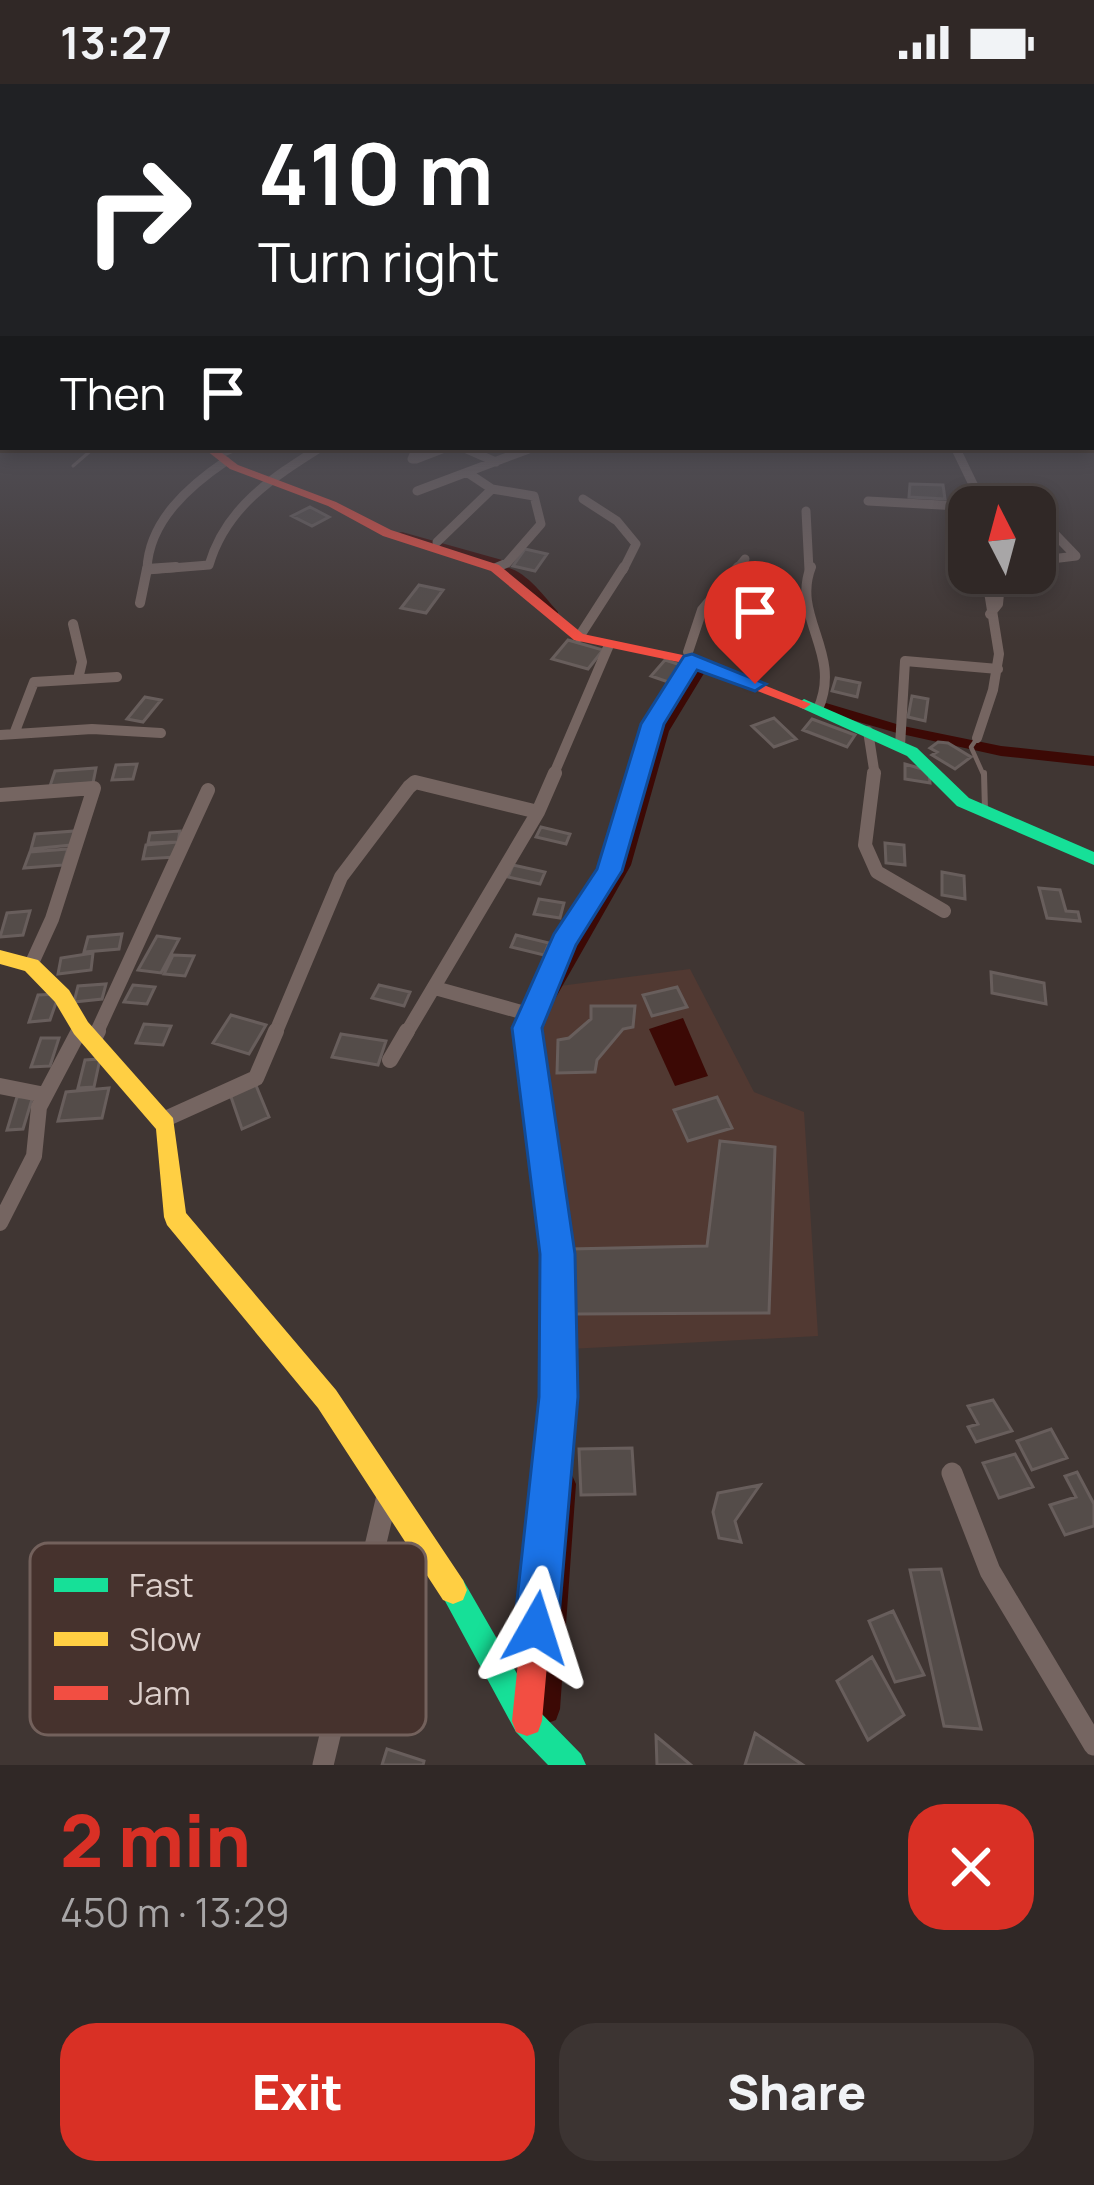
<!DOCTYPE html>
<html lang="en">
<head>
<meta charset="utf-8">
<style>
  :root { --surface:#302826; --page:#3c3432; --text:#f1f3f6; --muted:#a8a6a7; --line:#4b4443; --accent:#d93025 }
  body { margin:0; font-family:Manrope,sans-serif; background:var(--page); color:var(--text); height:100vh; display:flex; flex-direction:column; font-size:45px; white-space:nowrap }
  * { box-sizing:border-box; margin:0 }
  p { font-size:39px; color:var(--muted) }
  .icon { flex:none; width:66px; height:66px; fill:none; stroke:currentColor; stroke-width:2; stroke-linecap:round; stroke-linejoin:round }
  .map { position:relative; height:1681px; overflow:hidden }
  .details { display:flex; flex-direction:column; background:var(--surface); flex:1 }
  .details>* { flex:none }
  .banner { position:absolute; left:0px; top:0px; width:1095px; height:366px; box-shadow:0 6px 18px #0003,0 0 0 3px var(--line); background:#202124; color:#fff; overflow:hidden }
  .needle { width:78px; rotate:354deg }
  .buttons { position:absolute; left:948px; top:402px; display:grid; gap:24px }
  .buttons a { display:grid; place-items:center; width:108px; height:108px; border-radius:24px; background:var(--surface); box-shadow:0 6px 18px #0003,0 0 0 3px var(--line); font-size:60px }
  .pin { position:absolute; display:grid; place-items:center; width:102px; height:102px; color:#fff; margin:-123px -51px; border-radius:50% 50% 50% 0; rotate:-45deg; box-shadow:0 0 12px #0007 }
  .pin .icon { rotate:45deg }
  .me { position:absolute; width:132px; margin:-66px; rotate:6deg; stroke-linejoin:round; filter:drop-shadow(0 0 9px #0008) }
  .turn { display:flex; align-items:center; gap:42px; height:252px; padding:0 60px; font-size:54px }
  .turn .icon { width:156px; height:156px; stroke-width:2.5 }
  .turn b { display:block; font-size:84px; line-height:102px }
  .then { display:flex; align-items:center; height:114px; padding:0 60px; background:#0003; gap:24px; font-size:45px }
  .round { display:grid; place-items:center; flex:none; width:126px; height:126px; border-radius:36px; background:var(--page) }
  .headline { display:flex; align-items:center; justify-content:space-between; height:204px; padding:0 60px }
  h1 { font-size:72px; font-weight:800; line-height:90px; color:var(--accent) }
  .button { display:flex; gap:24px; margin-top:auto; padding:24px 60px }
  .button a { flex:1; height:138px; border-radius:36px; background:var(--accent); color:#fff; font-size:48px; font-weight:800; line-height:138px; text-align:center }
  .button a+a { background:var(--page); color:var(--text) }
  .status { display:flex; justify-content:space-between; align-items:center; height:84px; padding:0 60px; background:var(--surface); direction:ltr }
  .status svg { height:33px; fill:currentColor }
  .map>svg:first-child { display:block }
  .built { fill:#513932 }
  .water { fill:#3c0905 }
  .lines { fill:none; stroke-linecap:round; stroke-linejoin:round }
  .canal { fill:#3c0905; fill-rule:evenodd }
  .building { fill:#544c49; stroke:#685e5c; stroke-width:3 }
  .lane-far2 { stroke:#756561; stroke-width:3 }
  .lane-far1 { stroke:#756561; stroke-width:4.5 }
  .lane { stroke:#756561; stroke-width:6 }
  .street-far4 { stroke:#756561; stroke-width:9 }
  .street-far3 { stroke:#756561; stroke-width:10 }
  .street-far2 { stroke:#756561; stroke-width:14 }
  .street-far1 { stroke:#756561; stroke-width:16 }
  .street { stroke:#756561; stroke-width:21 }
  .fast { fill:#16e098; fill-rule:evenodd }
  .slow { fill:#ffcf43; fill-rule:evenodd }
  .jam { fill:#f24e42; fill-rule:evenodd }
  .route { fill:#1a73e8; stroke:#114b97; stroke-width:3 }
  .key { fill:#46322d; stroke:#73615c; stroke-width:3 }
  .key-label { font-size:33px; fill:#dbceca }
</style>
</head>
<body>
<div class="status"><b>13:27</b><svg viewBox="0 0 49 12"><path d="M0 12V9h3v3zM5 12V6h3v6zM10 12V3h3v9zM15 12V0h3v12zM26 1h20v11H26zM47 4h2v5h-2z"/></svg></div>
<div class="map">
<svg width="1094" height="1681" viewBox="0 0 1094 1681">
  <rect width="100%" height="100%" fill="#403633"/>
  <path class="built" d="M 690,885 L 754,1008 L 804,1028 L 818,1252 L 569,1265 L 533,939 L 552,903 Z"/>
  <path class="water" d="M 683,934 L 708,992 L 675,1002 L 649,945 Z"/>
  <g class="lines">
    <path class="canal" d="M 402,448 L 502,476 L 504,479 L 498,483 L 398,455 L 398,449 Z
      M 501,482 C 525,485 542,510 558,528 L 558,534 L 548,534 L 521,502 L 501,488 Z
      M 699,582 L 706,586 L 669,647 L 631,781 L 551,922 L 544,924 L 537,922 L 534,916 L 537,910 L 614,781 L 655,647 L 692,586 Z
      M 826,619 L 903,642 L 1001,662 L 1094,672 L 1094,682 L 1001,672 L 897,649 L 821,627 L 819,624 Z
      M 563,1387 L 572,1391 L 576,1400 L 560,1625 L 556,1636 L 545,1640 L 534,1636 L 530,1625 L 550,1400 L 554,1391 Z"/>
  </g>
  <path class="building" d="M 910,400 L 943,401 L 945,415 L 909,413 Z
    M 310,423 L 329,433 L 312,442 L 292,432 Z
    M 525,465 L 547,470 L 535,487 L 513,482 Z
    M 419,501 L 443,506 L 426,529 L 401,524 Z
    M 771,529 L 800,531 L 801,542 L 772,541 Z
    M 568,556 L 603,566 L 588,585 L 552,575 Z
    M 665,576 L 684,582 L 671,599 L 651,592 Z
    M 836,594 L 860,599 L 857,613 L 832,607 Z
    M 912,612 L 928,615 L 925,637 L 908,633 Z
    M 145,613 L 161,616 L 143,638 L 127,635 Z
    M 774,634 L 796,655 L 774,663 L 752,642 Z
    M 812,635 L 855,651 L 847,663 L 803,646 Z
    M 938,658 L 948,659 L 971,673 L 955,685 L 932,671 L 937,668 L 930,664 Z
    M 137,680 L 133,695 L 112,696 L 116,681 Z
    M 905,680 L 929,687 L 930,699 L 905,695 Z
    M 96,684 L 93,699 L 50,702 L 55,687 Z
    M 541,743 L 570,750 L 566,760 L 536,753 Z
    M 75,747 L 71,761 L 31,765 L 35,750 Z
    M 180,747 L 178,758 L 148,759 L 150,749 Z
    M 178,758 L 176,773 L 143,775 L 146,761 Z
    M 885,759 L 904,761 L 905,781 L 886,779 Z
    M 68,765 L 63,781 L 24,784 L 30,768 Z
    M 513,781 L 545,788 L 540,800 L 508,793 Z
    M 942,788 L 964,792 L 965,815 L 942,811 Z
    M 1039,804 L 1060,806 L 1066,827 L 1078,828 L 1080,837 L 1047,834 Z
    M 539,815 L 564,819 L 560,834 L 534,830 Z
    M 30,827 L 23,851 L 0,853 L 7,829 Z
    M 122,850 L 119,865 L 84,868 L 88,853 Z
    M 516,851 L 549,859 L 544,871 L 511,863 Z
    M 157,852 L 179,855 L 161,889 L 138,886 Z
    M 93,869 L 91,886 L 58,890 L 61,874 Z
    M 173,871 L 194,872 L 185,892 L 164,890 Z
    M 991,888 L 1044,899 L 1046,920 L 992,909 Z
    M 106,900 L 102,915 L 74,918 L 78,902 Z
    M 133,901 L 155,903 L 147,920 L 124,918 Z
    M 379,901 L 410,908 L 404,922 L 372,914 Z
    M 677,903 L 687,923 L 652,932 L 643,911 Z
    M 59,910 L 50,936 L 29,938 L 38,911 Z
    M 591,922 L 635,922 L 633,943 L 623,945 L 597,976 L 595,988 L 557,989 L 558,956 L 569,954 L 591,935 Z
    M 231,931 L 266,941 L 249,970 L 213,959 Z
    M 144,940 L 171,942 L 163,961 L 136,959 Z
    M 341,950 L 386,957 L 378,981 L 332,973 Z
    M 41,954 L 59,954 L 50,982 L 31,983 Z
    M 100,975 L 94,1003 L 78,1004 L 85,976 Z
    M 255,999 L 269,1033 L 242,1045 L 230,1010 Z
    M 109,1004 L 102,1034 L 58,1037 L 66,1008 Z
    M 33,1012 L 23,1045 L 7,1046 L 17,1013 Z
    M 717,1013 L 732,1044 L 688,1057 L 674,1026 Z
    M 720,1057 L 775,1063 L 769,1229 L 576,1230 L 570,1165 L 707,1162 Z
    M 993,1316 L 1012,1347 L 976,1358 L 968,1343 L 978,1340 L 968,1322 Z
    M 1051,1345 L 1067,1374 L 1032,1386 L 1017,1357 Z
    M 632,1364 L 635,1410 L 581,1411 L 579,1365 Z
    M 1015,1370 L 1033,1403 L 999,1414 L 983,1379 Z
    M 1077,1388 L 1094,1420 L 1094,1442 L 1065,1451 L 1050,1421 L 1076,1413 L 1065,1392 Z
    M 760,1401 L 735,1437 L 741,1458 L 719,1454 L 713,1428 L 718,1409 Z
    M 941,1485 L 981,1645 L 944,1642 L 910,1486 Z
    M 893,1527 L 924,1591 L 895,1598 L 869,1537 Z
    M 872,1573 L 904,1631 L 868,1656 L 837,1597 Z
    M 755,1649 L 803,1681 L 745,1681 Z
    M 656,1652 L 691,1681 L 657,1681 Z
    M 387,1665 L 424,1677 L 423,1681 L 382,1681 Z"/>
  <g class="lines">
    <path class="lane-far2" d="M 73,382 L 95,363"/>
    <path class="lane-far1" d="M 976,656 L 971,663 L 984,692"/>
    <path class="lane" d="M 984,689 L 985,726"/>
    <path class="street-far4" d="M 462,363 L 496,378
      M 955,363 L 984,423
      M 0,364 L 17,363
      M 411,365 L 416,366 L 412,375 L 416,375 L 447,363
      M 221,369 L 235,363
      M 492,405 L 534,412 L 541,440 L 507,479 L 495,484
      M 417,407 L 534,363
      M 583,415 L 617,437 L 636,460 L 623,486
      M 868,417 L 977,423
      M 806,427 L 809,486
      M 437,458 L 492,405 L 468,389
      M 1035,477 L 1076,472 L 1048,443 L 1045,431
      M 147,485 C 149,437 189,402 226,377
      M 147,486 L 209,481 C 226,423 272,394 321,363
      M 736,486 L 745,475"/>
    <path class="street-far3" d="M 811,483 C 791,533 843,569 818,625
      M 140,519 L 147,485 L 176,483
      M 990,530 L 998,520 L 1001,489
      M 73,540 L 82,578 L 78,595
      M 579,553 L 624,483
      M 688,568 L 702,526 L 738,483
      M 868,647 L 875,692
      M 14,650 L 34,598 L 117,593
      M 0,651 L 92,645 L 161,649
      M 977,654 L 993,606 L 999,570 L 986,489
      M 900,662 L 905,577 L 998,585
      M 553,692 L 609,561"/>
    <path class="street-far2" d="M 874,689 L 865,761 L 877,788 L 944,827
      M 0,711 L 94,704 L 52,835 L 31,881
      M 435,904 L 532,931
      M 78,950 L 81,944
      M 96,950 L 208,706
      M 275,950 L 341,793 L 409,703 L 415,698 L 538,728
      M 406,950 L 538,728 L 555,689"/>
    <path class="street-far1" d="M 93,957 L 98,947
      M 390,976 L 407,947
      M 0,1002 L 45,1011
      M 163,1036 L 256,994 L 276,947
      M 0,1139 L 34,1072 L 39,1023 L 79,947"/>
    <path class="street" d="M 952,1389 L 990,1487 L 1094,1661
      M 323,1681 L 388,1408"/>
    <path class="fast" d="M 692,573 L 699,577 L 660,640 L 618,787 L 571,860 L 537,944 L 569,1170 L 569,1234 L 566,1243 L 557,1246 L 548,1243 L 545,1234 L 545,1170 L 517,944 L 557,852 L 601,786 L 646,640 L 687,574 Z
      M 804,615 L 917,664 L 969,714 L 1094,768 L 1094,781 L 957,722 L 907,672 L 799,623 L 797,620 Z
      M 453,1492 L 463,1496 L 538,1626 L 581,1670 L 586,1681 L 548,1681 L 516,1648 L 439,1506 L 443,1496 Z"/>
    <path class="slow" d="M 0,866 L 38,876 L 69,906 L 88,938 L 173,1034 L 186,1129 L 336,1306 L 463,1496 L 467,1506 L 463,1516 L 453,1520 L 443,1516 L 318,1324 L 167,1141 L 164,1133 L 156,1045 L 74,950 L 55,918 L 25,887 L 0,880 Z"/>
    <path class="jam" d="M 202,363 L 214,363 L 238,381 L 336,418 L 391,446 L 499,481 L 583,550 L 697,574 L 811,620 L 804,625 L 799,623 L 688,580 L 574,556 L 491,487 L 383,452 L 328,422 L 230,385 Z
      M 557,1222 L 566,1225 L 569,1234 L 571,1313 L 542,1637 L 538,1648 L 527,1652 L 516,1648 L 512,1637 L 545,1313 L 545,1234 L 548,1225 Z"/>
  </g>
  <linearGradient id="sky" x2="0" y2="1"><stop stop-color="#231e1c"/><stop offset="0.58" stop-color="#53525b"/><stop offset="1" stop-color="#53525b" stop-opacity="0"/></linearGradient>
  <rect width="1094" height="556" fill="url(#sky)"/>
  <path class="route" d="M 692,570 L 766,600 L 755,607 L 697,586 L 664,640 L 622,787 L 576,861 L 542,944 L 575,1170 L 578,1313 L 558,1544 L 552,1560 L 536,1566 L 521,1560 L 514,1544 L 539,1313 L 540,1170 L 512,944 L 554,850 L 597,785 L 641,640 L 684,572 Z"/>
  <rect x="30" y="1459" width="396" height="192" rx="18" class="key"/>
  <rect x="54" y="1494" width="54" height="14" fill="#16e098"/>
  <rect x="54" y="1548" width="54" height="14" fill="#ffcf43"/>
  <rect x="54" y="1602" width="54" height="14" fill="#f24e42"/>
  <g class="key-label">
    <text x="129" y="1513">Fast</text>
    <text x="129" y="1567">Slow</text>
    <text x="129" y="1621">Jam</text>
  </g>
</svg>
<div class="buttons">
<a><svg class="needle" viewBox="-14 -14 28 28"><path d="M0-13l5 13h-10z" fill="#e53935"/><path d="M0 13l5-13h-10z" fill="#a8a6a7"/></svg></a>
</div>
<div class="pin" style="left:755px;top:600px;background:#d93025"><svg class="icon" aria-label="arrive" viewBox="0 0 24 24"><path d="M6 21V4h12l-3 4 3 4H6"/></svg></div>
<svg class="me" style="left:536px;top:1544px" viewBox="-20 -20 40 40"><path d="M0-17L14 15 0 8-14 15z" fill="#1a73e8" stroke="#fff" stroke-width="4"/></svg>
<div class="banner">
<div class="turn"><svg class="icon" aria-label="right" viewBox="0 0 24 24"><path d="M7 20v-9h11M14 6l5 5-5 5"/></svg><div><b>410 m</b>Turn right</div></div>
<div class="then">Then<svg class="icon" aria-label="arrive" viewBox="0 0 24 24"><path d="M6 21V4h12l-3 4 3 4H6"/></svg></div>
</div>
</div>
<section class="details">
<div class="headline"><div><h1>2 min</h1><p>450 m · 13:29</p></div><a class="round" style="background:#d93025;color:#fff"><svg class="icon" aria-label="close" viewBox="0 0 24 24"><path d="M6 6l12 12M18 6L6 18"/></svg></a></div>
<div class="button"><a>Exit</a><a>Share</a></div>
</section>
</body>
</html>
